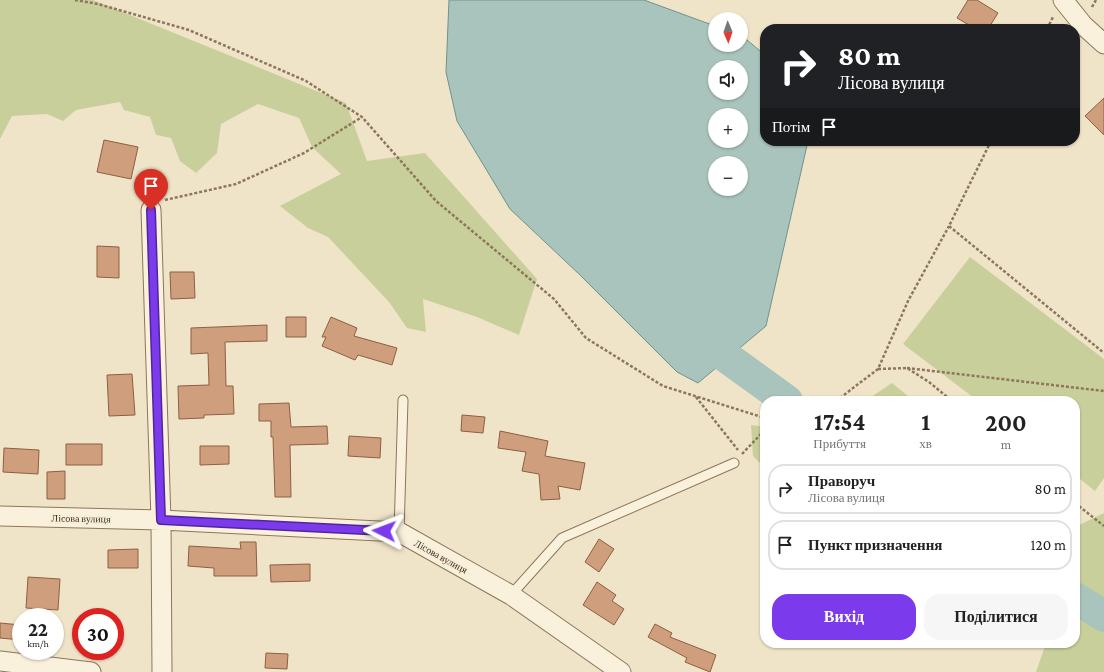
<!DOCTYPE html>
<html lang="uk">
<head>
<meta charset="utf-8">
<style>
  :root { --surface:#fff; --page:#f6f6f6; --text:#222; --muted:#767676; --line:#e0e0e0; --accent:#7c3aed }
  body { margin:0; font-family:"Crimson Pro",serif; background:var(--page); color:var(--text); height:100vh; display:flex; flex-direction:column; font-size:15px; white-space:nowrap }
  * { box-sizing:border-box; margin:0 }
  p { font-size:13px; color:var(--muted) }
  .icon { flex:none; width:22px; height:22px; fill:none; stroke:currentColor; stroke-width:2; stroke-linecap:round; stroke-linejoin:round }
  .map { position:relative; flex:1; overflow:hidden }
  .drawer { position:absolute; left:760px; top:396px; width:320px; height:252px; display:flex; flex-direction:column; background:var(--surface); border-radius:16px; box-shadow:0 1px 3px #0004 }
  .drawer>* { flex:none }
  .banner { position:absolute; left:760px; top:24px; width:320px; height:122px; border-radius:16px; box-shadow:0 1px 3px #0004; background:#202124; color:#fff; overflow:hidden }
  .needle { width:26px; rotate:178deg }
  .tools { position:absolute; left:708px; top:12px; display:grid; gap:8px }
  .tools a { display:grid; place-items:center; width:40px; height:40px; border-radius:50%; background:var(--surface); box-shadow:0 1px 3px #0004; font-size:20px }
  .speed { position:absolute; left:12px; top:608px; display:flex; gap:8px; font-size:20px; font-weight:700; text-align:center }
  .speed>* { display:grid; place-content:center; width:52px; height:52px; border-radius:50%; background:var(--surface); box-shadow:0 1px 3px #0004; line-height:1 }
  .speed small { font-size:10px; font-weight:400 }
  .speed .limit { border:6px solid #d22; background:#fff; color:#111 }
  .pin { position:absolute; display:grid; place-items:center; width:34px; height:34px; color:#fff; margin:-41px -17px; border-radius:50% 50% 50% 0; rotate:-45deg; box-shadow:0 0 4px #0007 }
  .pin .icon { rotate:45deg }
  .me { position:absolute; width:44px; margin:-22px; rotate:273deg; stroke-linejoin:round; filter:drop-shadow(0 0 3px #0008) }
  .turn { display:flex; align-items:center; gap:14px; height:84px; padding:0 12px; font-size:18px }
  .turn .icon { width:52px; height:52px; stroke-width:2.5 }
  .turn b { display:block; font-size:28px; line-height:34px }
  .then { display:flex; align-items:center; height:38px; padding:0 12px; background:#0003; gap:8px; font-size:15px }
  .eta { display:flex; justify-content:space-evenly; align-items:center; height:68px; text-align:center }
  .eta b { font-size:24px; font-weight:700; line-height:28px }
  .cta { display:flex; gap:8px; margin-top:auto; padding:8px 12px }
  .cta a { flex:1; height:46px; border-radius:16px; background:var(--accent); color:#fff; font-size:16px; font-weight:700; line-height:46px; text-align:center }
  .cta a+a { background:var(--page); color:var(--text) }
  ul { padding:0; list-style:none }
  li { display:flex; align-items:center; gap:12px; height:50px; margin:0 8px 6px; padding:0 4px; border:2px solid var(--line); border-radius:16px }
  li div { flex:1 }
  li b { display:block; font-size:15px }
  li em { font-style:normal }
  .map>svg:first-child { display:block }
  .green { fill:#c9cf9b }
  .water { fill:#a9c4bc; stroke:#6f938a; fill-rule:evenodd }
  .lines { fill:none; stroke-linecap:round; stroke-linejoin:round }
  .river { stroke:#a9c4bc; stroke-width:32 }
  .building { fill:#cf9f7d; stroke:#8d5f41 }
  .lane-casing { stroke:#8d765c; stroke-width:11 }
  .street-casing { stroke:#8d765c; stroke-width:21 }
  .path { stroke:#8d765c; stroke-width:2.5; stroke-dasharray:3 2; stroke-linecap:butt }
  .lane { stroke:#faf1dc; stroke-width:9 }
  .street { stroke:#faf1dc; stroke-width:19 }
  .route-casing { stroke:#51269a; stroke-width:10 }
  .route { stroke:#7c3aed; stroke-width:7 }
  .labels { text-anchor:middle; stroke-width:4; stroke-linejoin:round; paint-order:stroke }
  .street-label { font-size:10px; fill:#3d2e20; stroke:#f7eed8 }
</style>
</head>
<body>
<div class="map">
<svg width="1104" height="672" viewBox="0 0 1104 672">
  <rect width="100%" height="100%" fill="#f0e4c8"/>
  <path class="green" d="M 0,0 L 93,0 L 346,103 L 367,161 L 425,153 L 537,279 L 519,335 L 477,317 L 423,299 L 426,332 L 407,328 L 389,302 L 328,237 L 308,228 L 280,206 L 341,174 L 312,147 L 299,118 L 258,104 L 221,124 L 217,153 L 196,173 L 180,161 L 171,138 L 156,135 L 150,117 L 124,110 L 120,102 L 76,110 L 63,121 L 47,114 L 12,116 L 0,139 Z
    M 970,257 L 1104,359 L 1104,478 L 1095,491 L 1075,475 L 1075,401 L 978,401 L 903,344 Z
    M 892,383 L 914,401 L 865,401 Z
    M 751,425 L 765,427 L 765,468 L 753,456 Z
    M 1104,513 L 1104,672 L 1036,672 L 1046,643 L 1075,643 L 1075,527 Z"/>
  <path class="water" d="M 449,0 L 644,0 L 715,26 L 715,45 L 741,45 L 741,35 L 765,55 L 765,141 L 808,141 L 766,326 L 698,383 L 677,372 L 580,275 L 510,209 L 457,121 L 446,72 ZM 715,67 L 741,67 L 741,93 L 715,93 ZM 715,115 L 741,115 L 741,141 L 715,141 ZM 715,163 L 741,163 L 741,189 L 715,189 Z"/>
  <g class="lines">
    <path class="river" d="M 716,320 L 718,351 L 787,401
      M 1075,598 L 1104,616"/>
  </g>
  <path class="building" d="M 968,0 L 977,0 L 998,13 L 988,29 L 976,29 L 957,18 Z
    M 1104,98 L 1104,135 L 1085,116 Z
    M 104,140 L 138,147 L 131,179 L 97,172 Z
    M 97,246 L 119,247 L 119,278 L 97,277 Z
    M 170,272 L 194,272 L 195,298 L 171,299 Z
    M 286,317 L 306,317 L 306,337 L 286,337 Z
    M 331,317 L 357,328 L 354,336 L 397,348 L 392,365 L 358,355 L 355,360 L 322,346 L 326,337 L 322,337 Z
    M 267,325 L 267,341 L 225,342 L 226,386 L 233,386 L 234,414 L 204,415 L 204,418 L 179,419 L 178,386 L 209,385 L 208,353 L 191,354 L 191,328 Z
    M 132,374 L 135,415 L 109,416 L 107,375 Z
    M 289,403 L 291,427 L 327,426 L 328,444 L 290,445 L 291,497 L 275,497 L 273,437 L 271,437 L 271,421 L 259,421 L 259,404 Z
    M 462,415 L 485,417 L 483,433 L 461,431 Z
    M 500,431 L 548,441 L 545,456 L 585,463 L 580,490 L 558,486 L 560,499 L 541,500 L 539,474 L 522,471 L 526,452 L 498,448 Z
    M 349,436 L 381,438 L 380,458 L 348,456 Z
    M 66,444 L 102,444 L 102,465 L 66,465 Z
    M 200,446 L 229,446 L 229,464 L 200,465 Z
    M 4,448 L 39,450 L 38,474 L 3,472 Z
    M 65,471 L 65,499 L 47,499 L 47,472 Z
    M 599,539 L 614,549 L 599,572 L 585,562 Z
    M 240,542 L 256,542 L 257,576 L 214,576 L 214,568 L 188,566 L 189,546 L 241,549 Z
    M 138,549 L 138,568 L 108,568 L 108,550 Z
    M 310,564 L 310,581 L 271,582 L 270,565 Z
    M 28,577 L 60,579 L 58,610 L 26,608 Z
    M 597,582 L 616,595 L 612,601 L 624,609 L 614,625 L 583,605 Z
    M 0,623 L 21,625 L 21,640 L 0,638 Z
    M 655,624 L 672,633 L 670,637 L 716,655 L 710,672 L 685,662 L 687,658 L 648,637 Z
    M 266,653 L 288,654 L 287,669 L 265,668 Z"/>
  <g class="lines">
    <g class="lane-casing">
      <path id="lane" d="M 399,532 L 403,400
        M 511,595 L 562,538 L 734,463"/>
    </g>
    <g class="street-casing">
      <path id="street" d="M 1063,0 L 1083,25 L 1104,44
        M 151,210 L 161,520 L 162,672
        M 0,516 L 161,520 L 399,532 L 511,595 L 621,672
        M 0,661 L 91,672"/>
    </g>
    <path class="path" d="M 75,0 L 98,4 L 189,30 L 306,81 L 362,117 L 436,201 L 554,299 L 586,338 L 663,386 L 765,418
      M 1092,7 L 1096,0
      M 1047,29 L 1053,17
      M 991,141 L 949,226 L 1104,353
      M 165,200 L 236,184 L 304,153 L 362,117
      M 907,368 L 1104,391
      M 878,369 L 907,368 L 929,382 L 952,401
      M 696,397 L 738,450
      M 836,401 L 878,369 L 908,301 L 949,226
      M 742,454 L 761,434 L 765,433
      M 1075,503 L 1104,526"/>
    <use href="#lane" class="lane"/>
    <use href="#street" class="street"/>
  </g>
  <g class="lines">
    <g class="route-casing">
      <path id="route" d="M 151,210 L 161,520 L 384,531"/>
    </g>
    <use href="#route" class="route"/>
  </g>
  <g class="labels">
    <g class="street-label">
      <text transform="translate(81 518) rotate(1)" y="4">Лісова вулиця</text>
      <text transform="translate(441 556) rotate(29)" y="4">Лісова вулиця</text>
    </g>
  </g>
</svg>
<div class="tools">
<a><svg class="needle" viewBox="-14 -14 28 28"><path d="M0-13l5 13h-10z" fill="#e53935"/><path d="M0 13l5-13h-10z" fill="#767676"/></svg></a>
<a><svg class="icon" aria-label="sound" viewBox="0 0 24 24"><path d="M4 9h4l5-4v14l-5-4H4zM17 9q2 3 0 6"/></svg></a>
<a>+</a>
<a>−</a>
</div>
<div class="speed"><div>22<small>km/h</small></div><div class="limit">30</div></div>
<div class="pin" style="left:151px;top:210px;background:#d93025"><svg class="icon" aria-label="arrive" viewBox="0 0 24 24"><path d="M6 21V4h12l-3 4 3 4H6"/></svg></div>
<svg class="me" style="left:384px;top:531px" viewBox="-20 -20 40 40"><path d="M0-17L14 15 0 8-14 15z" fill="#7c3aed" stroke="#fff" stroke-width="4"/></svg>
<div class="banner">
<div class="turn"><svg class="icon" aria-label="right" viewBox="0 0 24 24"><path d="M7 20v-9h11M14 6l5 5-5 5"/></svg><div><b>80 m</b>Лісова вулиця</div></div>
<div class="then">Потім<svg class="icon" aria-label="arrive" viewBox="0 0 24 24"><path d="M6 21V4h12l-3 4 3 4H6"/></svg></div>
</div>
<section class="drawer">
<div class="eta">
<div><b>17:54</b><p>Прибуття</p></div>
<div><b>1</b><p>хв</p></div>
<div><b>200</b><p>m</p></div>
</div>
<ul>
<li><svg class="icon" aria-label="right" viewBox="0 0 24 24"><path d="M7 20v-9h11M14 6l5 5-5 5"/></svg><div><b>Праворуч</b><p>Лісова вулиця</p></div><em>80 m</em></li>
<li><svg class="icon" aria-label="arrive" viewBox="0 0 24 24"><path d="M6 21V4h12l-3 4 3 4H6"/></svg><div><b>Пункт призначення</b></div><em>120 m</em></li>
</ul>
<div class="cta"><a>Вихід</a><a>Поділитися</a></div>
</section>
</div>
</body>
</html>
